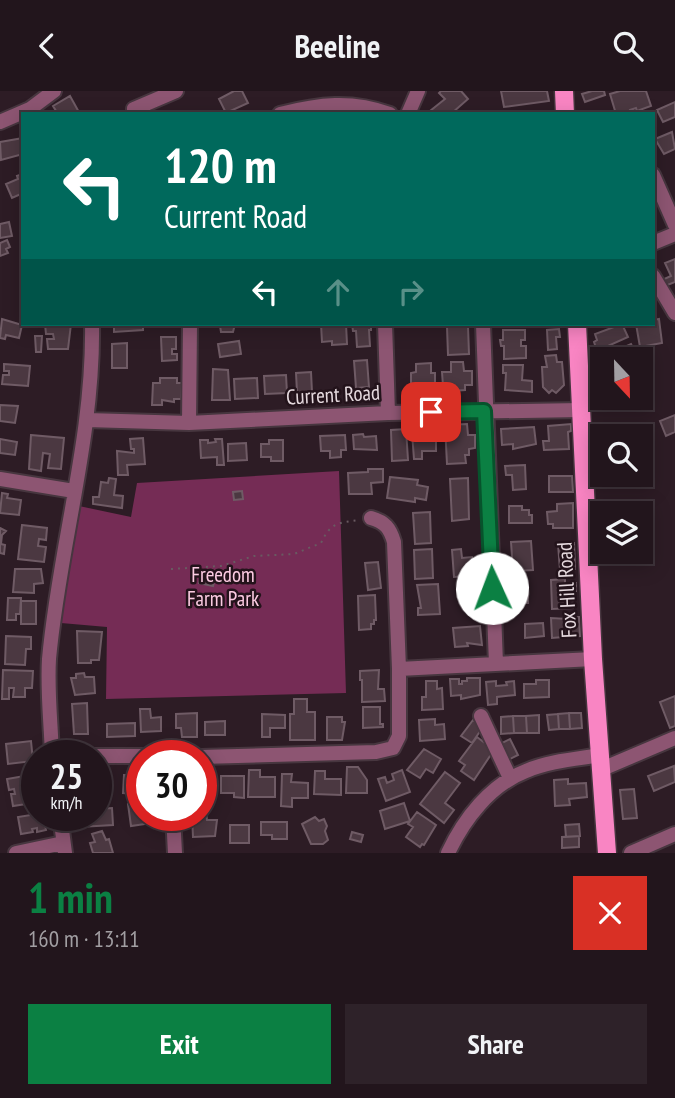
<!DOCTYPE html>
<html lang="en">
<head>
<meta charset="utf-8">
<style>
  :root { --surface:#22151c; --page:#2e2229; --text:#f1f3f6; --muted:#a29fa3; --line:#3f343b; --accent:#0b8043 }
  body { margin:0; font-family:"PT Sans Narrow",sans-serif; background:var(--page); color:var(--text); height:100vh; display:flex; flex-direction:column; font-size:26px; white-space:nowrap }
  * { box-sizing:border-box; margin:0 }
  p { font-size:23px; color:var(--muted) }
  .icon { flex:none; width:38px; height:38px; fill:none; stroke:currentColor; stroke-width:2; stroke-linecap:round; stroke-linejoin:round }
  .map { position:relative; height:762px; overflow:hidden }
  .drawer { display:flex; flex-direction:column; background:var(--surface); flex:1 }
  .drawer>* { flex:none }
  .guide { position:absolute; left:21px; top:21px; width:634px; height:214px; border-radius:0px; box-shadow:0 4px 18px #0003,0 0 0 2px var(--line); background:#00695c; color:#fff; overflow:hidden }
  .needle { width:46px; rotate:158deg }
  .controls { position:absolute; left:590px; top:256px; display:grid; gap:14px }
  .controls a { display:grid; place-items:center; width:63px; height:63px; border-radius:0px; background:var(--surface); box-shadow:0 4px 18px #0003,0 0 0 2px var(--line); font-size:35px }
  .speed { position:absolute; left:21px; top:649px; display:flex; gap:14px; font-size:35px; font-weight:700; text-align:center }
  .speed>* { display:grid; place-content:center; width:91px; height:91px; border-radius:50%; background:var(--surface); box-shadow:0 4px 18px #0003,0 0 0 2px var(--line); line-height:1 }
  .speed small { font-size:18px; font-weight:400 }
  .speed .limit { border:10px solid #d22; background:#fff; color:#111 }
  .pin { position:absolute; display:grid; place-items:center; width:60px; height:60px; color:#fff; margin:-30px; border-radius:14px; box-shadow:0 4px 10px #0006 }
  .me { position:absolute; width:77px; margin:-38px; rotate:358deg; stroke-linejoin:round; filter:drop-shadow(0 0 5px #0008) }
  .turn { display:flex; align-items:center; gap:24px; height:147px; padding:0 28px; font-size:32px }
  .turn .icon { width:91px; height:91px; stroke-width:2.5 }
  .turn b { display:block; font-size:49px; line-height:60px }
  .lanes { display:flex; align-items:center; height:66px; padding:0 28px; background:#0003; justify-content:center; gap:35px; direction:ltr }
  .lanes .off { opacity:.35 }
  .round { display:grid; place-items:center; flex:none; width:74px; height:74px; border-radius:0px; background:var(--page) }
  .summary { display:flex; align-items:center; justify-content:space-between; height:119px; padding:0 28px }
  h1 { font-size:42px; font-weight:700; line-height:52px; color:var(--accent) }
  .primary-button { display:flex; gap:14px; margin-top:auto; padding:14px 28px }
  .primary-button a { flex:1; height:80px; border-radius:0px; background:var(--accent); color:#fff; font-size:28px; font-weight:700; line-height:80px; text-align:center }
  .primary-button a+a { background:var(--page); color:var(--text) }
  header { display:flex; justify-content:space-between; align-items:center; height:91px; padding:0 28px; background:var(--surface); font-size:32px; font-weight:700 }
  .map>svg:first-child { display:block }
  .green { fill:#752c55 }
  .building { fill:#4b3841; stroke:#6f5b65; stroke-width:2 }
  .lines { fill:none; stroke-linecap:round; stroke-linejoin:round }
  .minor-casing { stroke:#47363f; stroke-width:18 }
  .major-casing { stroke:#47363f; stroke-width:21 }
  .path { stroke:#695a61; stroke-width:2; stroke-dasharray:2 5; stroke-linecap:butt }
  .minor { stroke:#8d5572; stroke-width:14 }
  .major { stroke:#f985c3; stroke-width:18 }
  .route-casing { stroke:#07532c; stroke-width:18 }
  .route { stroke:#0b8043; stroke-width:12 }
  .labels { text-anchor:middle; stroke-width:5; stroke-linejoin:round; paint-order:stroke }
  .street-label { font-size:21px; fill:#e5d9de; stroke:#23131b }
  .park-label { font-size:21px; fill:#fccbe2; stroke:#23131b }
</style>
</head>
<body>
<header><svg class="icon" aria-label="back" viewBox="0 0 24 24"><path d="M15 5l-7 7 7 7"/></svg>Beeline<svg class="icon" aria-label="search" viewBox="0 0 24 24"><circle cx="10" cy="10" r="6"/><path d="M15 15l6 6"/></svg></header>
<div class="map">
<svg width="675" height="762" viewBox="0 0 675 762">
  <rect width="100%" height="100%" fill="#2d1c25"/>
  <path class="green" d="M 339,380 L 346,602 L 106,608 L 107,536 L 61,532 L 79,415 L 131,426 L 137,392 Z"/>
  <path class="building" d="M 234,0 L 242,0 L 248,12 L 226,22 L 219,8 Z
    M 441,0 L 461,0 L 468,8 L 452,22 L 432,23 L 430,20 L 445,8 L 439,2 Z
    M 501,0 L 547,0 L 549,10 L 504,16 Z
    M 592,0 L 604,0 L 605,4 L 585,11 L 582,3 Z
    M 620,0 L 646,0 L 651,15 L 637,20 L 636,17 L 630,19 L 631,23 L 623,23 L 622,21 L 616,23 L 610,3 Z
    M 70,5 L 80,23 L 58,23 L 53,15 Z
    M 675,11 L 675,26 L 663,31 L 657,19 Z
    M 672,41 L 675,58 L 664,63 L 655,48 Z
    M 23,47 L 23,63 L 1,69 L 0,51 Z
    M 23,83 L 23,102 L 12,107 L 6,93 L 18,88 L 17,85 Z
    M 9,131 L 12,145 L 0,147 L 0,133 Z
    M 7,149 L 10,156 L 6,158 L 8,162 L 0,165 L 0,152 Z
    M 675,168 L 675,191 L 665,195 L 662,189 L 671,185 L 665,172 Z
    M 2,228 L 22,234 L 19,247 L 6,244 L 5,248 L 0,247 Z
    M 659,228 L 662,252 L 640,256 L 636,233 L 653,233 L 653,229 Z
    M 45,233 L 71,233 L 68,258 L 48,258 L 47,248 L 54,248 L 53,243 L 46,243 Z
    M 114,233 L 143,233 L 143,239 L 114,241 Z
    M 215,233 L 235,233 L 233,241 L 221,241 L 220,235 L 215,235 Z
    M 321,233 L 346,233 L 347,253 L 332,254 L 332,250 L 322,251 Z
    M 352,233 L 371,233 L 371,239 L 369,239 L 370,255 L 357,256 L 356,240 L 353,240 Z
    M 622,233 L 628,246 L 597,260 L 594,251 L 597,249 L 595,243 Z
    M 468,235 L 469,263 L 448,264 L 447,236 Z
    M 559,238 L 560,246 L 556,246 L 557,258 L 548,259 L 547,239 Z
    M 503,239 L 525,239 L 525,249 L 521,249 L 521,255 L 526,255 L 526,267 L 504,268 L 504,255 L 501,255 L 500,249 L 503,249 Z
    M 35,245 L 42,245 L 41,261 L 36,261 Z
    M 161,246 L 176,246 L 176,258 L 172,258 L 172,263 L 177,263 L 177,269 L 162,270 Z
    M 239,250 L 241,263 L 220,266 L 218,253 Z
    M 127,252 L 127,277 L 112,277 L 112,253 Z
    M 631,253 L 637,267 L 602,268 L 602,279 L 597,268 Z
    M 556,264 L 557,271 L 562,271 L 564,294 L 556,302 L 552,299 L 549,302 L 543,296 L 542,276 L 547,276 L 545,265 Z
    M 367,269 L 369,296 L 356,297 L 354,270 Z
    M 451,271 L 463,271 L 464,280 L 472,280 L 472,294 L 465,294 L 465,299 L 452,300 L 452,295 L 443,295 L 442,281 L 451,281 Z
    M 431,272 L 431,282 L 435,282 L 435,298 L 411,297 L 411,282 L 416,281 L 416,273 Z
    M 643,272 L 649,285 L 640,289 L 640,273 Z
    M 4,273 L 30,275 L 28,295 L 2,293 L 3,284 L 9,284 L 9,280 L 4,280 Z
    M 503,274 L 523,274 L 522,289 L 532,290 L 532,301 L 505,299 L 506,282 L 503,282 Z
    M 213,278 L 228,279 L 230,309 L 212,309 Z
    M 311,281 L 312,301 L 297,301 L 296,282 Z
    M 286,284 L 287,302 L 265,303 L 264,285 Z
    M 160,287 L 177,287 L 177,292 L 182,292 L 181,308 L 174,308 L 174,311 L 162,309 L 162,314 L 152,314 L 153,292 L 160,292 Z
    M 257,287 L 258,307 L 235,308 L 234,288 Z
    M 0,314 L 18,315 L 15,332 L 0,330 Z
    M 675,324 L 675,341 L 666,345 L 660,330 Z
    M 467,333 L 468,344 L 475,344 L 475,357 L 469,358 L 469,364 L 465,364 L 466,372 L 447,373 L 445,334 Z
    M 571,333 L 571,340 L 568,341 L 569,358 L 544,359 L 543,350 L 549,350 L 548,335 Z
    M 534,336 L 536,353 L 513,358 L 513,353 L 502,354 L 501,338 Z
    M 406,338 L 408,369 L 392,370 L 391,339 Z
    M 606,338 L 631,338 L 631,345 L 606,345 Z
    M 426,341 L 426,345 L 436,345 L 436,360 L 422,360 L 422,368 L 414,368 L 412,342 Z
    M 363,343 L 364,346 L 376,345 L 377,359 L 354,358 L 353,344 Z
    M 31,344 L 64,347 L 61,378 L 48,377 L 50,363 L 43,362 L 41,380 L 29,378 Z
    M 345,344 L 346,359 L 341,359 L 341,366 L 330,367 L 330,360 L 321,360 L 320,345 Z
    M 143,347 L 145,373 L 127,374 L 128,384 L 118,384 L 117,360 L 134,362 L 134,358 L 131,358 L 130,348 Z
    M 0,348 L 17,351 L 15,364 L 0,362 Z
    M 215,348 L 222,348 L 224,374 L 217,374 L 217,366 L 201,367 L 200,349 L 208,349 L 208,352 L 216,351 Z
    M 269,349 L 283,349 L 283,370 L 271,370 L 271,366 L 261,366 L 261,353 L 269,353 Z
    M 246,352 L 247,369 L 228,370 L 228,353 Z
    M 525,374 L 526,398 L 513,399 L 512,384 L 506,384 L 505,375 Z
    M 368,378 L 383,378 L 383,391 L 371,392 L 372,403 L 349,403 L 348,382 L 368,381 Z
    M 549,385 L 572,385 L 573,401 L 549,401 Z
    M 390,386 L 418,389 L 417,394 L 428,396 L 426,409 L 415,407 L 415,411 L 387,407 Z
    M 109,387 L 116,388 L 114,404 L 123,405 L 122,417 L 93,413 L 93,406 L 99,406 L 101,391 L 108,392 Z
    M 468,387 L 469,428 L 452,430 L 450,388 Z
    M 242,400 L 243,408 L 234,409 L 233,401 Z
    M 2,402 L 8,403 L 7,407 L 21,409 L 19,424 L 0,422 Z
    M 573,412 L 573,437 L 553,437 L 553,433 L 548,433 L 547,421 L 557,420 L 557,413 Z
    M 509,415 L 522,415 L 522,419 L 529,419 L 529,424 L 532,424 L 532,432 L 509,432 Z
    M 430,421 L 431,452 L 415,453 L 413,422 Z
    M 22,434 L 47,437 L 46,449 L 39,448 L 38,455 L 46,456 L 44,471 L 18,468 Z
    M 0,437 L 6,440 L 2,444 L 1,453 L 5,454 L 4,463 L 0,462 Z
    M 531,450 L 533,479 L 513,480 L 511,451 Z
    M 574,452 L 575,478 L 560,479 L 558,453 Z
    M 432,458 L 433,487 L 415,488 L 414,459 Z
    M 461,458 L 462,467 L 472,466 L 473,485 L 454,486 L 452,459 Z
    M 378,471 L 381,497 L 368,499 L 365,472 Z
    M 15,478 L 41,478 L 43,492 L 34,493 L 34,502 L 13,501 Z
    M 202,481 L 216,484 L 213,495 L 199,492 Z
    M 565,488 L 565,493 L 576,492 L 576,500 L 572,500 L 573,517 L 552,518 L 551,489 Z
    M 438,493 L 440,523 L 418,524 L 418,517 L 421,517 L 417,494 Z
    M 528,498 L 528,512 L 512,512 L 512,499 Z
    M 375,504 L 376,529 L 374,529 L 374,533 L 371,533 L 371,538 L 359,539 L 358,505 Z
    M 8,507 L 21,507 L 20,523 L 16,523 L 16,529 L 7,529 Z
    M 21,510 L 36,510 L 36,533 L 21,533 Z
    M 568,526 L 579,526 L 580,545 L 569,546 L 569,541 L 563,542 L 563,546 L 552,547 L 551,527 L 568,528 Z
    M 543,532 L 544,545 L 525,547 L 525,533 Z
    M 480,535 L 482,554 L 467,552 L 468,555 L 455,556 L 453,537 Z
    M 77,540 L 102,541 L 99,569 L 91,569 L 91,572 L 78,572 Z
    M 6,545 L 31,546 L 31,558 L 26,558 L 25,574 L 5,573 Z
    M 3,579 L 33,580 L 32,597 L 25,597 L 25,606 L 13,606 L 14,597 L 9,597 L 9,608 L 2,608 Z
    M 379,579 L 378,598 L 384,598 L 385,610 L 362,611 L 362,589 L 360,589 L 360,580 Z
    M 84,582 L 85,586 L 94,586 L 95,602 L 75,604 L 71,587 L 76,587 L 76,583 Z
    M 467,587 L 480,587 L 480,604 L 461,608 L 461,604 L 451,605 L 450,588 L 459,588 L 459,593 L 462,593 L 462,590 L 467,590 Z
    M 536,589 L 549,589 L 549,606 L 524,607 L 524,593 L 536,593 Z
    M 426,590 L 437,590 L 437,598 L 442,597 L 443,618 L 422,619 L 422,606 L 426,606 Z
    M 496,590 L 496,595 L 507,594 L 506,591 L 514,590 L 515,604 L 497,606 L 497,613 L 488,614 L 486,591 Z
    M 675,605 L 675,635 L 670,637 L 660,611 Z
    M 294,608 L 307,608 L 307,621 L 315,621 L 315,649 L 290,649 L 290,623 L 294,623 Z
    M 87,612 L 88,643 L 74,643 L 72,613 Z
    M 363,616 L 380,616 L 380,633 L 383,633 L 383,636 L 363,637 Z
    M 140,618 L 150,618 L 151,627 L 161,626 L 161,640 L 141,641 Z
    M 197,622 L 197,646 L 182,646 L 181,637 L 176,637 L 176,623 Z
    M 569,622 L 570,638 L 559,638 L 558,623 Z
    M 569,622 L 581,622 L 582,637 L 570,638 Z
    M 262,623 L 285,624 L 285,637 L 270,637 L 270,646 L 262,646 Z
    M 558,623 L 559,638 L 549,639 L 547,624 Z
    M 539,624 L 539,642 L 527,642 L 526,625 Z
    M 513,625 L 526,625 L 527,642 L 514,642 Z
    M 513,625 L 514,642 L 501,643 L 501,626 Z
    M 327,626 L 342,626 L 342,631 L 345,631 L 342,649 L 327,649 Z
    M 435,628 L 435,634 L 444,633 L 445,648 L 420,650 L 419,629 Z
    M 473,629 L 483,636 L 472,652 L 461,645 Z
    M 225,630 L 225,644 L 205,644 L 205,631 Z
    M 135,632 L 135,645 L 107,646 L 107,633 Z
    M 477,646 L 494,659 L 474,689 L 461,680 L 465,674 L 459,670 Z
    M 510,648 L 518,664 L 506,670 L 498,654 Z
    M 31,650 L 33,670 L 8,673 L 6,653 Z
    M 424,658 L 441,668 L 433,682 L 426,678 L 420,687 L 407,679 Z
    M 674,675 L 675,691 L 654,700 L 648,685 Z
    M 347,676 L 358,676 L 367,689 L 367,702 L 346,702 Z
    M 96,679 L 105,679 L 104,688 L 100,688 L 100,693 L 108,693 L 108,702 L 96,702 Z
    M 249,679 L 260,679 L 260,686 L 275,686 L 275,706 L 248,706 Z
    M 402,679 L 410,701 L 386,710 L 378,688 L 385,686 L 387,692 L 394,689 L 392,683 Z
    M 201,680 L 207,680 L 207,687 L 212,687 L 212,716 L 201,716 Z
    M 315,680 L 325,680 L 325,688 L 341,688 L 341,704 L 314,703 Z
    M 445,681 L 460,692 L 445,712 L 454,719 L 444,732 L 420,713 Z
    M 36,683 L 37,695 L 31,696 L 33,712 L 13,715 L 11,703 L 15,703 L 14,698 L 9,699 L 7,688 Z
    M 282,683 L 292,683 L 291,691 L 308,692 L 308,707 L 292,707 L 292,716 L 281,715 Z
    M 124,684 L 142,685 L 142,699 L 135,699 L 135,703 L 123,702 Z
    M 221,685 L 244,685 L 244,707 L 234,706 L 234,702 L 221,702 Z
    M 568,688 L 568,693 L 586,692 L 587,706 L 569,708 L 570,714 L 555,715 L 554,689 Z
    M 634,698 L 637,727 L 623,728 L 620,699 Z
    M 142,710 L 142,724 L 151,724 L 152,732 L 131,735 L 128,713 Z
    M 404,712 L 410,730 L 385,738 L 380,720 Z
    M 112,717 L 113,734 L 80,736 L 80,724 L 96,724 L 96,718 Z
    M 201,720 L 206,720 L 207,729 L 217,729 L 215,745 L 193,746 L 192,724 L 201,724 Z
    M 417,721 L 436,734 L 424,754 L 422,753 L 420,756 L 406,746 L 413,736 L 408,733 Z
    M 37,723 L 43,724 L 46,739 L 37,741 L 37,737 L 32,738 L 33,741 L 21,743 L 18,726 Z
    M 315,726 L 319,730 L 324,728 L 327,735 L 325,740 L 328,749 L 323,753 L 311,753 L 302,733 Z
    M 261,731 L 287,731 L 287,748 L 272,748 L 272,744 L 261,744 Z
    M 579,733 L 580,745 L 566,746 L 565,734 Z
    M 230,734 L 249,734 L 249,752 L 230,752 Z
    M 102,740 L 106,749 L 109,748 L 113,762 L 93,762 L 90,752 L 95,751 L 92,743 Z
    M 352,741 L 363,744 L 361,751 L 350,748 Z
    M 579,745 L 579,756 L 562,757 L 562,746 Z"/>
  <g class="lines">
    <g class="minor-casing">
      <path id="minor" d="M 30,18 L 54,0
        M 135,23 L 134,18 L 176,0
        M 280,23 C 319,13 351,9 390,23
        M 408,23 L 418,0
        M 0,31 L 30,18 L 33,23
        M 653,84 L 675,134
        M 653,152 L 675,143
        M 653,185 L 675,222
        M 385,233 L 388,322
        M 483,233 L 496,573
        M 87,329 L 189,332 L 388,322 L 582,319
        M 189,332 L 190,233
        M 0,388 L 74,400
        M 399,578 L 593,568
        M 481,625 L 510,687
        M 52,665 C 51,633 47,600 49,568 C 59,456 94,346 92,233
        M 52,665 L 95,665
        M 96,665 L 142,665
        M 201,666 L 376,661 L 393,657 L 399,645 L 399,578 L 394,451 C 390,437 385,431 371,427
        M 602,678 L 675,647
        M 60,724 L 65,762
        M 173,724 L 175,762
        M 16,762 L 63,752
        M 448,762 C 464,728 490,694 526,680 C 549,670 577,668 601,664
        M 631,762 L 675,743"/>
    </g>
    <g class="major-casing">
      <path id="major" d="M 564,0 L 565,23
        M 577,233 L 593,568 L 607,762"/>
    </g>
    <path class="path" d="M 171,478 L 221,475 L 254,465 L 294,463 L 321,452 C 331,431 338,432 360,429"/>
    <use href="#minor" class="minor"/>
    <use href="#major" class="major"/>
  </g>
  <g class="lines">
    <g class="route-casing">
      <path id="route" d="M 431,321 L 484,320 L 492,497"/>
    </g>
    <use href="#route" class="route"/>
  </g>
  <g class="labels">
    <g class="street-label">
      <text transform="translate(333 304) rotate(-3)" y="7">Current Road</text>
      <text transform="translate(567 499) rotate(-93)" y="7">Fox Hill Road</text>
    </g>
    <g class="park-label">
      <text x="223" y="491">Freedom<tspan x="223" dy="24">Farm Park</tspan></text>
    </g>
  </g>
</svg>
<div class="controls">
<a><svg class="needle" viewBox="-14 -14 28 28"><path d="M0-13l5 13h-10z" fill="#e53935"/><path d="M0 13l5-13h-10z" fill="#a29fa3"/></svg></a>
<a><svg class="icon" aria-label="search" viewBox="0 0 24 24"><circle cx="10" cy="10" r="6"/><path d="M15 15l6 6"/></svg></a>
<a><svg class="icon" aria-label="layers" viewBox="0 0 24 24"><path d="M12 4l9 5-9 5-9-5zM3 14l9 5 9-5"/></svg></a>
</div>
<div class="speed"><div>25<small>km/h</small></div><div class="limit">30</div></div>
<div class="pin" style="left:431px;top:321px;background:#d93025"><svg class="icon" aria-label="arrive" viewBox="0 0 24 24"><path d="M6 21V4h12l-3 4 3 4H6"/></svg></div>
<svg class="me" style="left:492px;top:497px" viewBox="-20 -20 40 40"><circle r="19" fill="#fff"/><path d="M0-13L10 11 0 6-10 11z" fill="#0b8043"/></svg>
<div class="guide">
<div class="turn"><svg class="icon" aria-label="left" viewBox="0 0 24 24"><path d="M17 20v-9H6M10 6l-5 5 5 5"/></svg><div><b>120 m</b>Current Road</div></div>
<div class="lanes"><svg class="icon" aria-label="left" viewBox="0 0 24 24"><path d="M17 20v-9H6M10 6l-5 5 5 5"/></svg><svg class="icon off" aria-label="ahead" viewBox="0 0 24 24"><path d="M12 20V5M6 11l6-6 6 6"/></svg><svg class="icon off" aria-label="right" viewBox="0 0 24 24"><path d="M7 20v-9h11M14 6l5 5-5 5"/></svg></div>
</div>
</div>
<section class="drawer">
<div class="summary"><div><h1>1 min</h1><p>160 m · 13:11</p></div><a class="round" style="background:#d93025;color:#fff"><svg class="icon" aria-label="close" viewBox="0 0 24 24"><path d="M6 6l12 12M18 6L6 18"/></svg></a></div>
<div class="primary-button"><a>Exit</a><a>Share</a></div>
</section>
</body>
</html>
